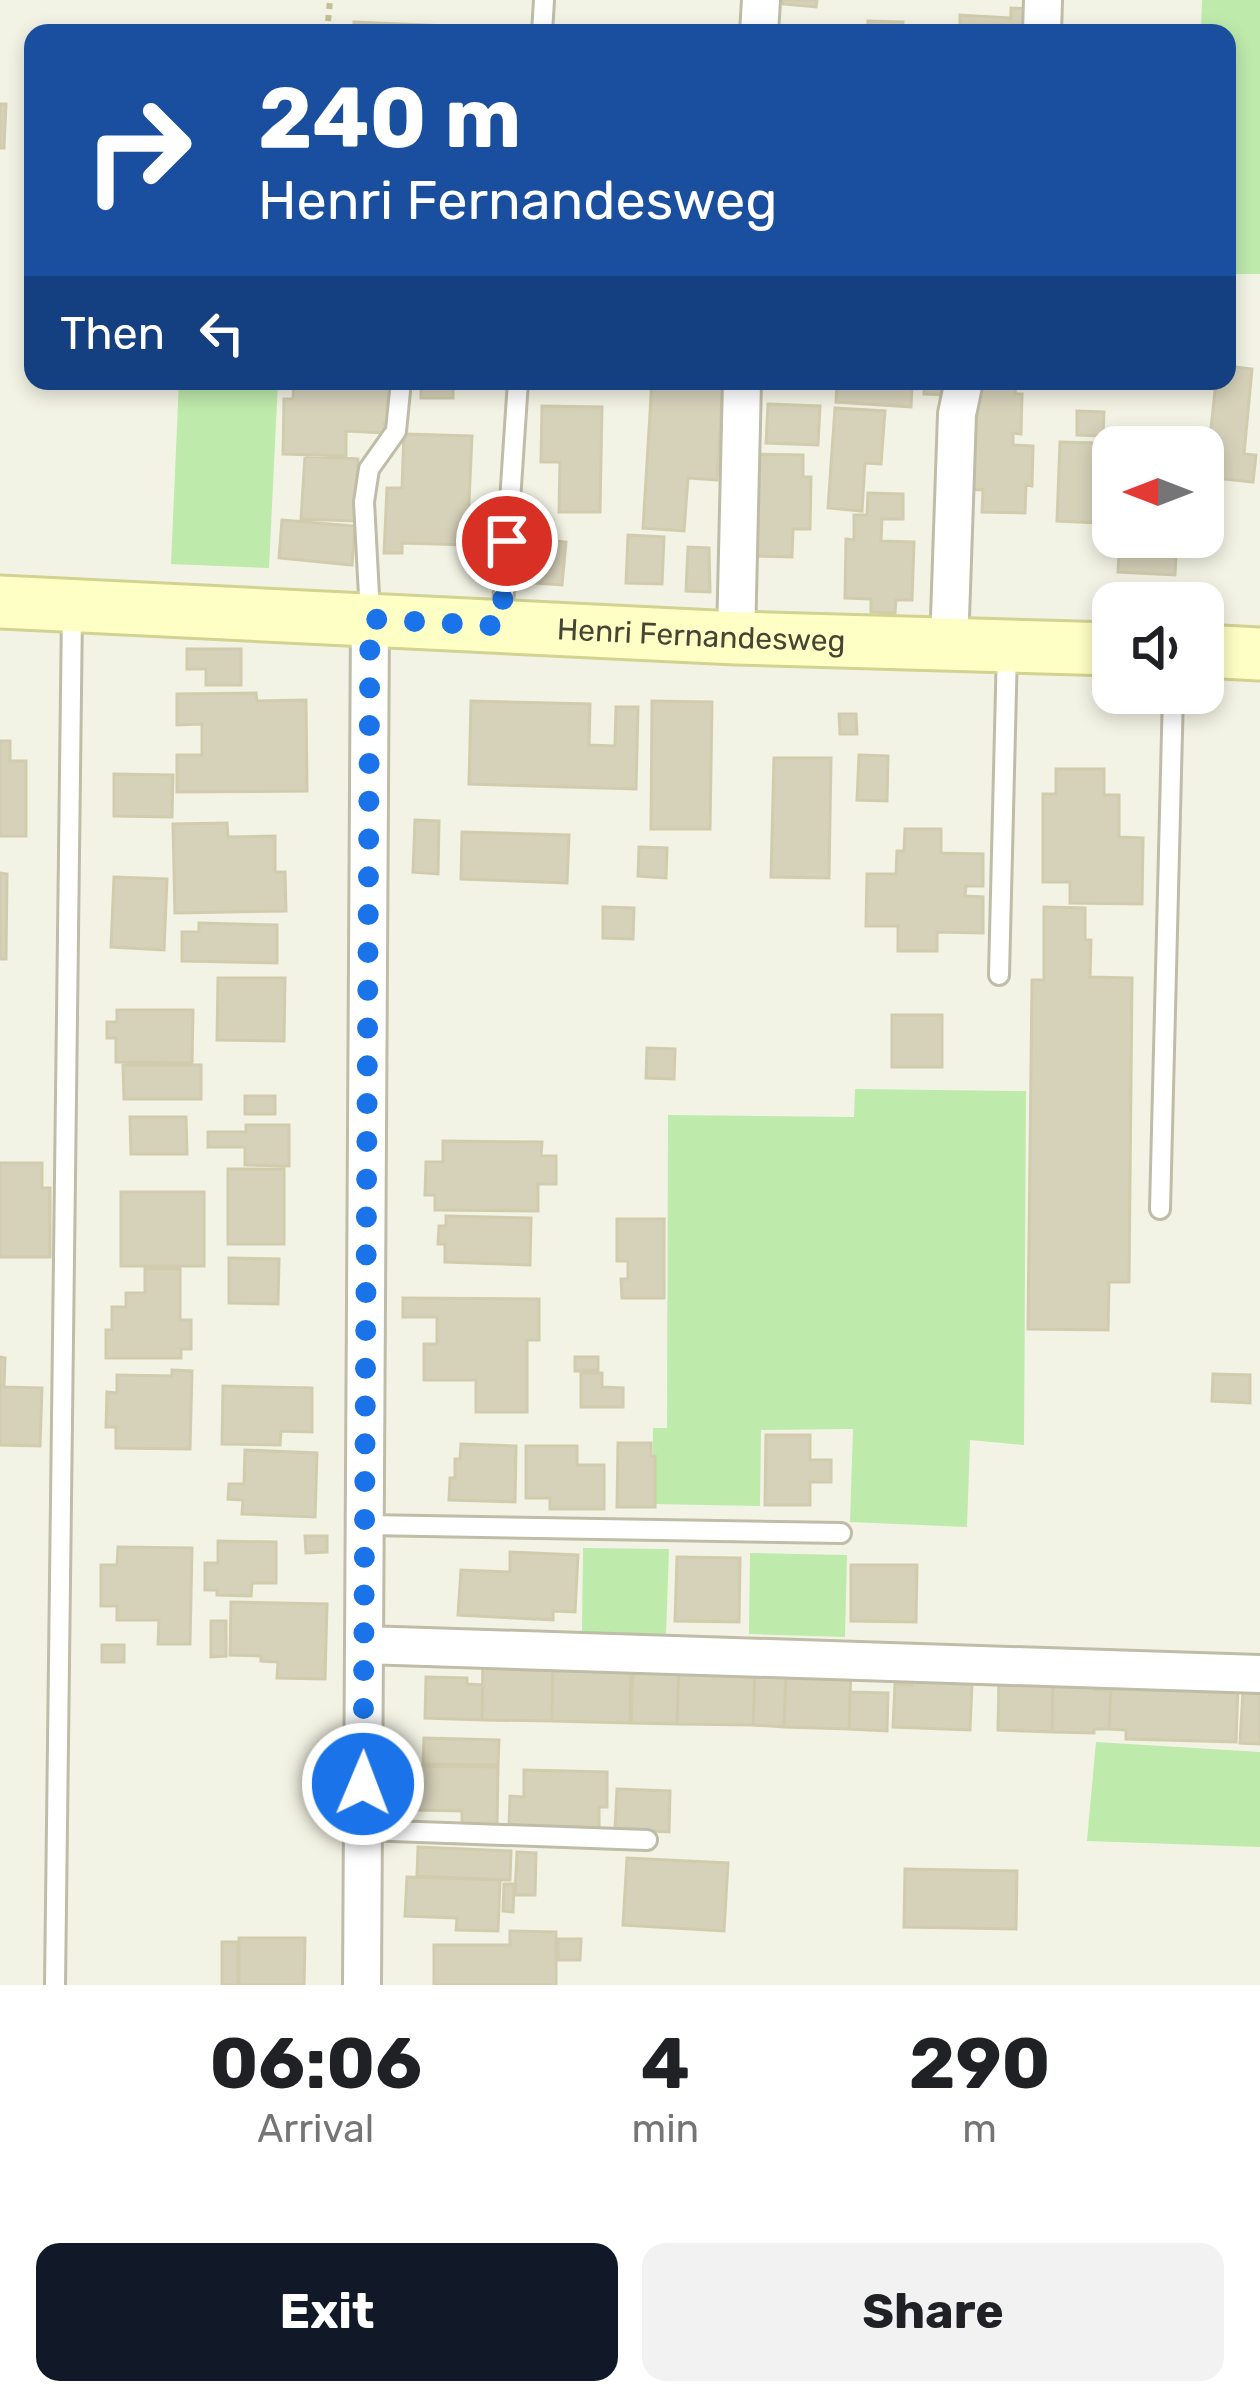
<!DOCTYPE html>
<html lang="en">
<head>
<meta charset="utf-8">
<style>
  :root { --surface:#fff; --page:#f2f2f2; --text:#202124; --muted:#757577; --accent:#111827 }
  body { margin:0; font-family:Rubik,sans-serif; background:var(--page); color:var(--text); height:100vh; display:flex; flex-direction:column; font-size:45px; white-space:nowrap }
  * { box-sizing:border-box; margin:0 }
  p { font-size:39px; color:var(--muted) }
  .icon { flex:none; width:66px; height:66px; fill:none; stroke:currentColor; stroke-width:2; stroke-linecap:round; stroke-linejoin:round }
  .map { position:relative; height:1985px; overflow:hidden }
  .panel { display:flex; flex-direction:column; background:var(--surface); flex:1 }
  .panel>* { flex:none }
  .guide { position:absolute; left:24px; top:24px; width:1212px; height:366px; border-radius:24px; box-shadow:0 6px 18px #0003; background:#1a4fa0; color:#fff; overflow:hidden }
  .needle { width:78px; rotate:270deg }
  .tools { position:absolute; left:1092px; top:426px; display:grid; gap:24px }
  .tools a { display:grid; place-items:center; width:132px; height:132px; border-radius:24px; background:var(--surface); box-shadow:0 6px 18px #0003; font-size:60px }
  .pin { position:absolute; display:grid; place-items:center; width:102px; height:102px; color:#fff; margin:-51px; border:6px solid #fff; border-radius:50%; box-shadow:0 3px 12px #0007 }
  .me { position:absolute; width:132px; margin:-66px; rotate:1deg; stroke-linejoin:round; filter:drop-shadow(0 0 9px #0008) }
  .turn { display:flex; align-items:center; gap:42px; height:252px; padding:0 36px; font-size:54px }
  .turn .icon { width:156px; height:156px; stroke-width:2.5 }
  .turn b { display:block; font-size:84px; line-height:102px }
  .then { display:flex; align-items:center; height:114px; padding:0 36px; background:#0003; gap:24px; font-size:45px }
  .eta { display:flex; justify-content:space-evenly; align-items:center; height:204px; text-align:center }
  .eta b { font-size:72px; font-weight:700; line-height:84px }
  .action { display:flex; gap:24px; margin-top:auto; padding:24px 36px }
  .action a { flex:1; height:138px; border-radius:24px; background:var(--accent); color:#fff; font-size:48px; font-weight:700; line-height:138px; text-align:center }
  .action a+a { background:var(--page); color:var(--text) }
  .map>svg:first-child { display:block }
  .green { fill:#beeaac }
  .building { fill:#d6d2ba; stroke:#d1ccad; stroke-width:3 }
  .lines { fill:none; stroke-linecap:round; stroke-linejoin:round }
  .lane-casing { stroke:#bfbda7; stroke-width:24 }
  .street-casing { stroke:#bfbda7; stroke-width:42 }
  .secondary-casing { stroke:#d2d291; stroke-width:57 }
  .path { stroke:#c2be98; stroke-width:6; stroke-dasharray:6 6; stroke-linecap:butt }
  .lane { stroke:#fff; stroke-width:18 }
  .street { stroke:#fff; stroke-width:36 }
  .secondary { stroke:#feffc4; stroke-width:51 }
  .route { stroke:#1a73e8; stroke-width:21; stroke-dasharray:0 37.8 }
  .labels { text-anchor:middle; stroke-width:9; stroke-linejoin:round; paint-order:stroke }
  .street-label { font-size:30px; fill:#464434; stroke:#fff }
</style>
</head>
<body>
<div class="map">
<svg width="1260" height="1985" viewBox="0 0 1260 1985">
  <rect width="100%" height="100%" fill="#f3f3e5"/>
  <path class="green" d="M 1202,0 L 1260,0 L 1260,274 L 1227,274 L 1227,33 L 1201,33 Z
    M 179,381 L 278,381 L 269,568 L 171,564 Z
    M 855,1089 L 1026,1091 L 1024,1445 L 970,1440 L 967,1527 L 850,1522 L 853,1429 L 761,1430 L 760,1506 L 652,1504 L 653,1428 L 667,1428 L 668,1115 L 854,1117 Z
    M 583,1548 L 669,1549 L 666,1634 L 582,1632 Z
    M 750,1553 L 847,1555 L 845,1637 L 749,1634 Z
    M 1096,1742 L 1260,1752 L 1260,1847 L 1087,1841 Z"/>
  <path class="building" d="M 783,0 L 817,0 L 816,7 L 783,4 Z
    M 1011,8 L 1031,9 L 1030,33 L 960,33 L 960,15 L 1011,18 Z
    M 868,21 L 903,22 L 902,33 L 868,33 Z
    M 354,22 L 446,26 L 446,33 L 354,33 Z
    M 0,104 L 6,104 L 4,148 L 0,148 Z
    M 1227,366 L 1252,369 L 1244,454 L 1256,455 L 1253,482 L 1206,477 L 1216,381 L 1227,381 Z
    M 294,381 L 394,381 L 393,423 L 384,423 L 384,433 L 346,431 L 346,456 L 283,454 L 284,399 L 293,399 Z
    M 421,381 L 453,381 L 453,398 L 421,398 Z
    M 652,381 L 723,381 L 717,480 L 688,478 L 684,531 L 643,528 Z
    M 837,381 L 918,381 L 917,387 L 912,386 L 911,407 L 836,402 Z
    M 924,381 L 951,381 L 950,395 L 924,394 Z
    M 974,381 L 1016,381 L 1015,394 L 1022,394 L 1021,434 L 1013,433 L 1013,445 L 1033,446 L 1032,486 L 1026,485 L 1025,513 L 982,512 L 983,490 L 963,489 Z
    M 768,404 L 820,406 L 818,445 L 766,443 Z
    M 542,406 L 602,407 L 600,512 L 559,512 L 560,462 L 541,462 Z
    M 835,408 L 885,411 L 881,464 L 865,463 L 862,511 L 828,508 Z
    M 1077,411 L 1104,412 L 1103,436 L 1077,435 Z
    M 404,434 L 472,436 L 467,545 L 402,543 L 402,553 L 384,553 L 387,488 L 402,488 Z
    M 1060,442 L 1099,443 L 1097,480 L 1108,480 L 1107,499 L 1100,499 L 1099,523 L 1057,521 Z
    M 751,454 L 803,455 L 803,477 L 811,477 L 810,529 L 793,529 L 792,557 L 757,556 L 757,533 L 749,533 Z
    M 305,456 L 358,459 L 355,521 L 301,519 Z
    M 868,493 L 903,494 L 903,519 L 882,519 L 881,541 L 914,542 L 912,600 L 896,600 L 895,613 L 871,612 L 871,599 L 845,598 L 846,539 L 854,540 L 854,515 L 867,515 Z
    M 282,520 L 355,526 L 352,565 L 279,558 Z
    M 628,535 L 664,537 L 662,584 L 626,583 Z
    M 1120,537 L 1177,537 L 1175,575 L 1118,572 Z
    M 526,538 L 566,542 L 562,585 L 522,582 Z
    M 688,547 L 709,548 L 710,592 L 686,591 Z
    M 187,649 L 241,649 L 241,685 L 206,685 L 206,669 L 187,669 Z
    M 256,693 L 257,701 L 306,700 L 307,791 L 177,792 L 177,755 L 202,755 L 202,724 L 177,725 L 177,694 Z
    M 471,701 L 590,704 L 589,745 L 615,746 L 616,707 L 638,707 L 636,789 L 469,784 Z
    M 652,701 L 712,702 L 710,829 L 651,829 Z
    M 839,714 L 856,714 L 857,734 L 840,734 Z
    M 0,741 L 10,741 L 10,761 L 26,761 L 26,836 L 0,836 Z
    M 859,755 L 888,756 L 887,801 L 857,800 Z
    M 774,758 L 831,758 L 829,878 L 771,877 Z
    M 1056,769 L 1104,769 L 1104,795 L 1119,795 L 1119,837 L 1143,838 L 1142,904 L 1070,903 L 1070,882 L 1043,882 L 1043,794 L 1056,794 Z
    M 114,774 L 173,775 L 172,817 L 114,816 Z
    M 415,820 L 439,821 L 438,874 L 413,872 Z
    M 227,823 L 228,837 L 275,836 L 275,872 L 285,872 L 286,911 L 175,913 L 173,824 Z
    M 905,829 L 941,829 L 941,853 L 983,854 L 983,886 L 966,886 L 965,896 L 983,897 L 983,933 L 937,932 L 937,951 L 898,951 L 898,926 L 866,926 L 867,874 L 896,874 L 897,851 L 904,851 Z
    M 462,832 L 569,835 L 567,883 L 461,879 Z
    M 639,847 L 667,848 L 666,878 L 638,876 Z
    M 0,873 L 7,874 L 6,959 L 0,959 Z
    M 114,877 L 167,879 L 164,950 L 111,947 Z
    M 603,907 L 634,908 L 633,939 L 603,938 Z
    M 1044,907 L 1085,908 L 1085,940 L 1091,940 L 1090,977 L 1132,978 L 1129,1282 L 1109,1282 L 1108,1330 L 1028,1329 L 1032,980 L 1044,980 Z
    M 199,923 L 277,925 L 277,963 L 182,961 L 182,932 L 199,932 Z
    M 218,978 L 285,978 L 284,1041 L 217,1040 Z
    M 117,1010 L 193,1010 L 192,1063 L 116,1062 L 116,1038 L 107,1038 L 107,1022 L 117,1022 Z
    M 892,1015 L 942,1015 L 942,1067 L 892,1067 Z
    M 647,1048 L 675,1049 L 674,1079 L 646,1078 Z
    M 123,1065 L 201,1065 L 201,1099 L 124,1099 Z
    M 245,1096 L 275,1096 L 275,1114 L 245,1114 Z
    M 130,1117 L 186,1117 L 187,1154 L 131,1154 Z
    M 246,1125 L 289,1125 L 289,1166 L 245,1165 L 245,1147 L 208,1147 L 208,1132 L 246,1132 Z
    M 443,1141 L 542,1142 L 541,1156 L 556,1156 L 556,1184 L 538,1184 L 538,1211 L 435,1210 L 435,1195 L 425,1195 L 426,1162 L 443,1162 Z
    M 0,1163 L 42,1163 L 42,1188 L 50,1188 L 50,1257 L 0,1257 Z
    M 228,1169 L 284,1169 L 284,1244 L 228,1244 Z
    M 121,1192 L 204,1192 L 204,1266 L 121,1266 Z
    M 446,1216 L 531,1218 L 530,1265 L 445,1262 L 445,1244 L 438,1244 L 439,1226 L 446,1226 Z
    M 617,1219 L 664,1219 L 664,1298 L 622,1298 L 621,1279 L 628,1279 L 628,1261 L 617,1261 Z
    M 229,1258 L 279,1259 L 278,1304 L 229,1303 Z
    M 145,1269 L 180,1269 L 180,1320 L 191,1320 L 191,1349 L 181,1349 L 181,1358 L 106,1358 L 106,1330 L 112,1330 L 112,1307 L 126,1307 L 126,1293 L 145,1293 Z
    M 403,1298 L 539,1299 L 539,1340 L 527,1340 L 527,1412 L 476,1412 L 476,1380 L 424,1380 L 424,1344 L 437,1344 L 437,1317 L 403,1317 Z
    M 0,1357 L 5,1358 L 4,1387 L 42,1388 L 40,1446 L 0,1445 Z
    M 575,1357 L 598,1357 L 598,1370 L 575,1371 Z
    M 172,1370 L 192,1371 L 190,1449 L 116,1448 L 116,1427 L 106,1427 L 107,1392 L 117,1393 L 117,1375 L 172,1376 Z
    M 581,1373 L 602,1373 L 602,1387 L 623,1388 L 623,1407 L 581,1407 Z
    M 1213,1374 L 1250,1375 L 1250,1403 L 1212,1401 Z
    M 223,1386 L 312,1388 L 312,1432 L 281,1431 L 280,1445 L 222,1444 Z
    M 766,1435 L 810,1435 L 810,1460 L 831,1460 L 831,1482 L 810,1482 L 810,1505 L 765,1505 Z
    M 618,1443 L 651,1443 L 651,1456 L 655,1456 L 655,1507 L 617,1507 Z
    M 461,1444 L 516,1446 L 515,1502 L 449,1500 L 450,1478 L 455,1478 L 455,1459 L 460,1459 Z
    M 526,1446 L 577,1446 L 577,1465 L 604,1465 L 604,1509 L 550,1509 L 550,1498 L 526,1498 Z
    M 245,1450 L 317,1453 L 315,1517 L 242,1514 L 243,1500 L 228,1499 L 229,1484 L 244,1484 Z
    M 305,1536 L 327,1536 L 327,1552 L 306,1553 Z
    M 218,1541 L 276,1542 L 276,1583 L 252,1583 L 251,1596 L 217,1595 L 217,1590 L 205,1590 L 205,1563 L 218,1563 Z
    M 118,1547 L 192,1548 L 190,1644 L 158,1644 L 159,1620 L 117,1620 L 117,1606 L 101,1606 L 101,1565 L 117,1565 Z
    M 510,1552 L 578,1555 L 575,1612 L 553,1611 L 553,1620 L 458,1615 L 461,1570 L 510,1572 Z
    M 677,1557 L 740,1558 L 739,1622 L 675,1621 Z
    M 851,1565 L 917,1565 L 916,1622 L 851,1621 Z
    M 231,1602 L 327,1604 L 325,1679 L 277,1678 L 278,1662 L 261,1661 L 261,1656 L 230,1655 Z
    M 211,1621 L 226,1621 L 226,1656 L 211,1657 Z
    M 102,1645 L 124,1645 L 124,1662 L 102,1662 Z
    M 483,1656 L 553,1657 L 552,1721 L 482,1720 Z
    M 553,1657 L 631,1658 L 630,1723 L 552,1721 Z
    M 651,1660 L 679,1662 L 677,1724 L 631,1723 L 633,1672 L 651,1673 Z
    M 679,1662 L 755,1672 L 753,1725 L 677,1724 Z
    M 786,1666 L 851,1669 L 849,1729 L 784,1727 Z
    M 912,1671 L 947,1682 L 972,1683 L 970,1730 L 893,1727 L 895,1684 L 912,1685 Z
    M 755,1672 L 786,1673 L 784,1727 L 753,1725 Z
    M 999,1675 L 1053,1676 L 1052,1732 L 998,1730 Z
    M 426,1677 L 467,1678 L 467,1684 L 483,1685 L 482,1720 L 425,1718 Z
    M 1053,1680 L 1095,1681 L 1095,1690 L 1111,1690 L 1109,1729 L 1094,1729 L 1094,1733 L 1052,1732 Z
    M 1111,1682 L 1238,1685 L 1236,1742 L 1126,1739 L 1126,1730 L 1109,1729 Z
    M 1243,1691 L 1260,1692 L 1260,1744 L 1240,1743 Z
    M 850,1692 L 888,1693 L 887,1731 L 849,1729 Z
    M 424,1738 L 499,1740 L 498,1765 L 423,1764 Z
    M 417,1766 L 498,1767 L 497,1826 L 462,1825 L 462,1811 L 416,1810 Z
    M 524,1770 L 607,1772 L 607,1807 L 599,1807 L 599,1828 L 509,1827 L 510,1796 L 524,1797 Z
    M 617,1789 L 670,1791 L 669,1832 L 615,1829 Z
    M 418,1847 L 511,1851 L 510,1880 L 417,1876 Z
    M 517,1852 L 536,1853 L 535,1895 L 515,1895 Z
    M 627,1858 L 728,1863 L 724,1931 L 623,1925 Z
    M 905,1869 L 1017,1871 L 1016,1929 L 904,1927 Z
    M 407,1877 L 500,1880 L 498,1931 L 456,1930 L 457,1918 L 405,1916 Z
    M 504,1884 L 514,1884 L 513,1912 L 503,1911 Z
    M 510,1931 L 556,1932 L 556,1985 L 434,1985 L 434,1945 L 510,1945 Z
    M 239,1938 L 305,1938 L 304,1985 L 239,1985 Z
    M 558,1939 L 581,1939 L 580,1960 L 558,1960 Z
    M 222,1942 L 238,1942 L 238,1985 L 222,1985 Z"/>
  <g class="lines">
    <g class="lane-casing">
      <path id="lane" d="M 542,33 L 544,0
        M 370,614 L 364,502 L 369,469 L 396,431 L 401,381
        M 502,621 L 518,381
        M 999,975 L 1007,649
        M 1160,1209 L 1173,693
        M 366,1525 L 841,1533
        M 363,1830 L 647,1840
        M 55,1985 L 72,611"/>
    </g>
    <g class="street-casing">
      <path id="street" d="M 759,33 L 761,0
        M 1042,33 L 1043,0
        M 736,638 L 742,381
        M 949,647 L 957,414 L 964,381
        M 365,1645 L 1260,1674
        M 362,1985 L 370,619"/>
    </g>
    <g class="secondary-casing">
      <g id="secondary">
        <path id="s1" d="M 0,602 L 736,638 L 1113,649"/>
        <path d="M 1203,651 L 1260,654"/>
      </g>
    </g>
    <path class="path" d="M 327,33 L 330,0"/>
    <use href="#lane" class="lane"/>
    <use href="#street" class="street"/>
    <use href="#secondary" class="secondary"/>
  </g>
  <g class="lines">
    <path class="route" d="M 363,1784 L 370,619 L 501,626 L 507,541"/>
  </g>
  <g class="labels">
    <g class="street-label">
      <text dy="10" stroke="none"><textPath href="#s1" startOffset="702">Henri Fernandesweg</textPath></text>
    </g>
  </g>
</svg>
<div class="tools">
<a><svg class="needle" viewBox="-14 -14 28 28"><path d="M0-13l5 13h-10z" fill="#e53935"/><path d="M0 13l5-13h-10z" fill="#757577"/></svg></a>
<a><svg class="icon" aria-label="sound" viewBox="0 0 24 24"><path d="M4 9h4l5-4v14l-5-4H4zM17 9q2 3 0 6"/></svg></a>
</div>
<div class="pin" style="left:507px;top:541px;background:#d93025"><svg class="icon" aria-label="arrive" viewBox="0 0 24 24"><path d="M6 21V4h12l-3 4 3 4H6"/></svg></div>
<svg class="me" style="left:363px;top:1784px" viewBox="-20 -20 40 40"><circle r="17" fill="#1a73e8" stroke="#fff" stroke-width="3"/><path d="M0-11L8 9 0 5-8 9z" fill="#fff"/></svg>
<div class="guide">
<div class="turn"><svg class="icon" aria-label="right" viewBox="0 0 24 24"><path d="M7 20v-9h11M14 6l5 5-5 5"/></svg><div><b>240 m</b>Henri Fernandesweg</div></div>
<div class="then">Then<svg class="icon" aria-label="left" viewBox="0 0 24 24"><path d="M17 20v-9H6M10 6l-5 5 5 5"/></svg></div>
</div>
</div>
<section class="panel">
<div class="eta">
<div><b>06:06</b><p>Arrival</p></div>
<div><b>4</b><p>min</p></div>
<div><b>290</b><p>m</p></div>
</div>
<div class="action"><a>Exit</a><a>Share</a></div>
</section>
</body>
</html>
